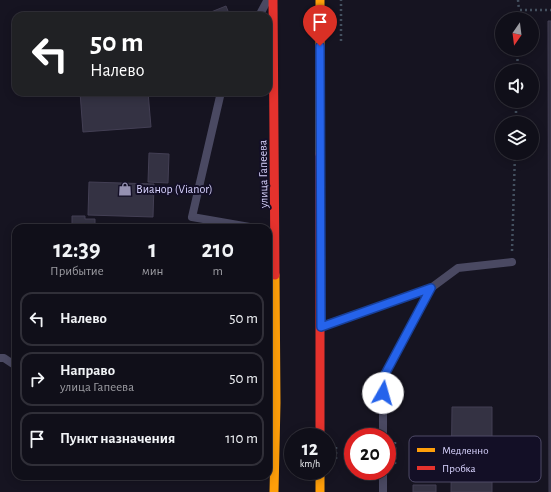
<!DOCTYPE html>
<html lang="ru">
<head>
<meta charset="utf-8">
<style>
  :root { --surface:#100f19; --page:#191822; --text:#f1f3f6; --muted:#9c9ca2; --line:#302f38 }
  body { margin:0; font-family:"Alegreya Sans",sans-serif; background:var(--page); color:var(--text); height:100vh; display:flex; flex-direction:column; font-size:15px; white-space:nowrap }
  * { box-sizing:border-box; margin:0 }
  p { font-size:13px; color:var(--muted) }
  .icon { flex:none; width:22px; height:22px; fill:none; stroke:currentColor; stroke-width:2; stroke-linecap:round; stroke-linejoin:round }
  .map { position:relative; flex:1; overflow:hidden }
  .panel { position:absolute; left:12px; top:224px; width:260px; height:256px; display:flex; flex-direction:column; background:var(--surface); border-radius:12px; box-shadow:0 2px 10px #0003,0 0 0 1px var(--line) }
  .panel>* { flex:none }
  .top-card { position:absolute; left:12px; top:12px; width:260px; height:84px; border-radius:12px; box-shadow:0 2px 10px #0003,0 0 0 1px var(--line); background:#202124; color:#fff; overflow:hidden }
  .needle { width:26px; rotate:194deg }
  .fabs { position:absolute; left:495px; top:12px; display:grid; gap:8px }
  .fabs a { display:grid; place-items:center; width:44px; height:44px; border-radius:50%; background:var(--surface); box-shadow:0 2px 10px #0003,0 0 0 1px var(--line); font-size:20px }
  .speed { position:absolute; left:284px; top:428px; display:flex; gap:8px; font-size:20px; font-weight:700; text-align:center }
  .speed>* { display:grid; place-content:center; width:52px; height:52px; border-radius:50%; background:var(--surface); box-shadow:0 2px 10px #0003,0 0 0 1px var(--line); line-height:1 }
  .speed small { font-size:10px; font-weight:400 }
  .speed .limit { border:6px solid #d22; background:#fff; color:#111 }
  .pin { position:absolute; display:grid; place-items:center; width:34px; height:34px; color:#fff; margin:-41px -17px; border-radius:50% 50% 50% 0; rotate:-45deg; box-shadow:0 0 4px #0007 }
  .pin .icon { rotate:45deg }
  .me { position:absolute; width:44px; margin:-22px; rotate:7deg; stroke-linejoin:round; filter:drop-shadow(0 0 3px #0008) }
  .turn { display:flex; align-items:center; gap:14px; height:84px; padding:0 12px; font-size:18px }
  .turn .icon { width:52px; height:52px; stroke-width:2.5 }
  .turn b { display:block; font-size:28px; line-height:34px }
  .eta { display:flex; justify-content:space-evenly; align-items:center; height:68px; text-align:center }
  .eta b { font-size:24px; font-weight:600; line-height:28px }
  ul { padding:0; list-style:none }
  li { display:flex; align-items:center; gap:12px; height:54px; margin:0 8px 6px; padding:0 4px; border:2px solid var(--line); border-radius:12px }
  li div { flex:1 }
  li b { display:block; font-size:15px }
  li em { font-style:normal }
  .map>svg:first-child { display:block }
  .building { fill:#343243; stroke:#433f54 }
  .lines { fill:none; stroke-linecap:round; stroke-linejoin:round }
  .path { stroke:#44505f; stroke-width:2.5; stroke-dasharray:2 3; stroke-linecap:butt }
  .lane { stroke:#4a4962; stroke-width:8 }
  .slow { stroke:#ff9f0a; stroke-width:9 }
  .jam { stroke:#e5322d; stroke-width:9 }
  .route-casing { stroke:#184099; stroke-width:10 }
  .route { stroke:#2563eb; stroke-width:7 }
  .labels { text-anchor:middle; stroke-width:4; stroke-linejoin:round; paint-order:stroke }
  .street-label { font-size:12px; fill:#d9d4ff; stroke:#130f26 }
  .poi-label { font-size:12px; fill:#d9d4ff; stroke:#130f26; text-anchor:start }
  .key { fill:#130f26; stroke:#4e4a67; stroke-width:1 }
  .key-label { font-size:11px; fill:#d9d4ff }
</style>
</head>
<body>
<div class="map">
<svg width="551" height="492" viewBox="0 0 551 492">
  <rect width="100%" height="100%" fill="#161421"/>
  <path class="building" d="M 226,6 L 230,16 L 201,16 Z
    M 548,21 L 551,21 L 551,492 L 549,492 Z
    M 80,92 L 148,92 L 151,127 L 83,132 Z
    M 149,153 L 169,154 L 168,183 L 148,182 Z
    M 89,182 L 154,184 L 153,217 L 88,215 Z
    M 72,216 L 85,216 L 85,219 L 95,219 L 95,228 L 72,228 Z
    M 452,407 L 492,407 L 492,492 L 451,492 Z
    M 413,485 L 436,485 L 436,492 L 413,492 Z"/>
  <g class="lines">
    <path class="path" d="M 518,0 L 519,10
      M 519,19 L 519,10 L 551,10
      M 341,41 L 341,0
      M 517,71 L 518,49
      M 516,123 L 516,101
      M 512,251 L 515,153
      M 395,442 L 395,467
      M 336,459 L 336,446"/>
    <path class="lane" d="M 259,16 L 267,1
      M 221,92 L 192,217 L 256,228
      M 322,326 L 431,288 L 458,268 L 512,262
      M 0,358 L 4,358 L 16,366
      M 383,437 L 383,378 L 431,288
      M 383,492 L 383,471"/>
    <path class="slow" d="M 320,0 L 320,154
      M 320,471 L 320,492
      M 274,492 L 276,403 L 275,275"/>
    <path class="jam" d="M 273,0 L 275,275
      M 320,154 L 320,437"/>
  </g>
  <g class="lines">
    <g class="route-casing">
      <path id="route" d="M 320,46 L 321,327 L 431,288 L 383,378 L 383,393"/>
    </g>
    <use href="#route" class="route"/>
  </g>
  <defs>
    <g id="shop-bare" transform="scale(1.08)"><path d="M-5-2.5h2.3a2.7 3.5 0 0 1 5.4 0H5L5.5 6h-11ZM-1.5-2.5h3a1.5 2.3 0 0 0-3 0Z" fill="#9591b1" stroke="#130f26" stroke-width="2.5" paint-order="stroke"/></g>
  </defs>
  <g fill-rule="evenodd">
    <use href="#shop-bare" x="125" y="189"/>
  </g>
  <g class="labels">
    <g class="street-label">
      <text transform="translate(263 174) rotate(-91)" y="4">улица Гапеева</text>
    </g>
    <g class="poi-label">
      <text x="136" y="193">Вианор (Vianor)</text>
    </g>
  </g>
  <rect x="409" y="436" width="132" height="46" rx="6" class="key"/>
  <rect x="417" y="448" width="18" height="4" fill="#ff9f0a"/>
  <rect x="417" y="466" width="18" height="4" fill="#e5322d"/>
  <g class="key-label">
    <text x="442" y="454">Медленно</text>
    <text x="442" y="472">Пробка</text>
  </g>
</svg>
<div class="fabs">
<a><svg class="needle" viewBox="-14 -14 28 28"><path d="M0-13l5 13h-10z" fill="#e53935"/><path d="M0 13l5-13h-10z" fill="#9c9ca2"/></svg></a>
<a><svg class="icon" aria-label="sound" viewBox="0 0 24 24"><path d="M4 9h4l5-4v14l-5-4H4zM17 9q2 3 0 6"/></svg></a>
<a><svg class="icon" aria-label="layers" viewBox="0 0 24 24"><path d="M12 4l9 5-9 5-9-5zM3 14l9 5 9-5"/></svg></a>
</div>
<div class="speed"><div>12<small>km/h</small></div><div class="limit">20</div></div>
<div class="pin" style="left:320px;top:46px;background:#d93025"><svg class="icon" aria-label="arrive" viewBox="0 0 24 24"><path d="M6 21V4h12l-3 4 3 4H6"/></svg></div>
<svg class="me" style="left:383px;top:393px" viewBox="-20 -20 40 40"><circle r="19" fill="#fff"/><path d="M0-13L10 11 0 6-10 11z" fill="#2563eb"/></svg>
<div class="top-card">
<div class="turn"><svg class="icon" aria-label="left" viewBox="0 0 24 24"><path d="M17 20v-9H6M10 6l-5 5 5 5"/></svg><div><b>50 m</b>Налево</div></div>
</div>
<section class="panel">
<div class="eta">
<div><b>12:39</b><p>Прибытие</p></div>
<div><b>1</b><p>мин</p></div>
<div><b>210</b><p>m</p></div>
</div>
<ul>
<li><svg class="icon" aria-label="left" viewBox="0 0 24 24"><path d="M17 20v-9H6M10 6l-5 5 5 5"/></svg><div><b>Налево</b></div><em>50 m</em></li>
<li><svg class="icon" aria-label="right" viewBox="0 0 24 24"><path d="M7 20v-9h11M14 6l5 5-5 5"/></svg><div><b>Направо</b><p>улица Гапеева</p></div><em>50 m</em></li>
<li><svg class="icon" aria-label="arrive" viewBox="0 0 24 24"><path d="M6 21V4h12l-3 4 3 4H6"/></svg><div><b>Пункт назначения</b></div><em>110 m</em></li>
</ul>
</section>
</div>
</body>
</html>
